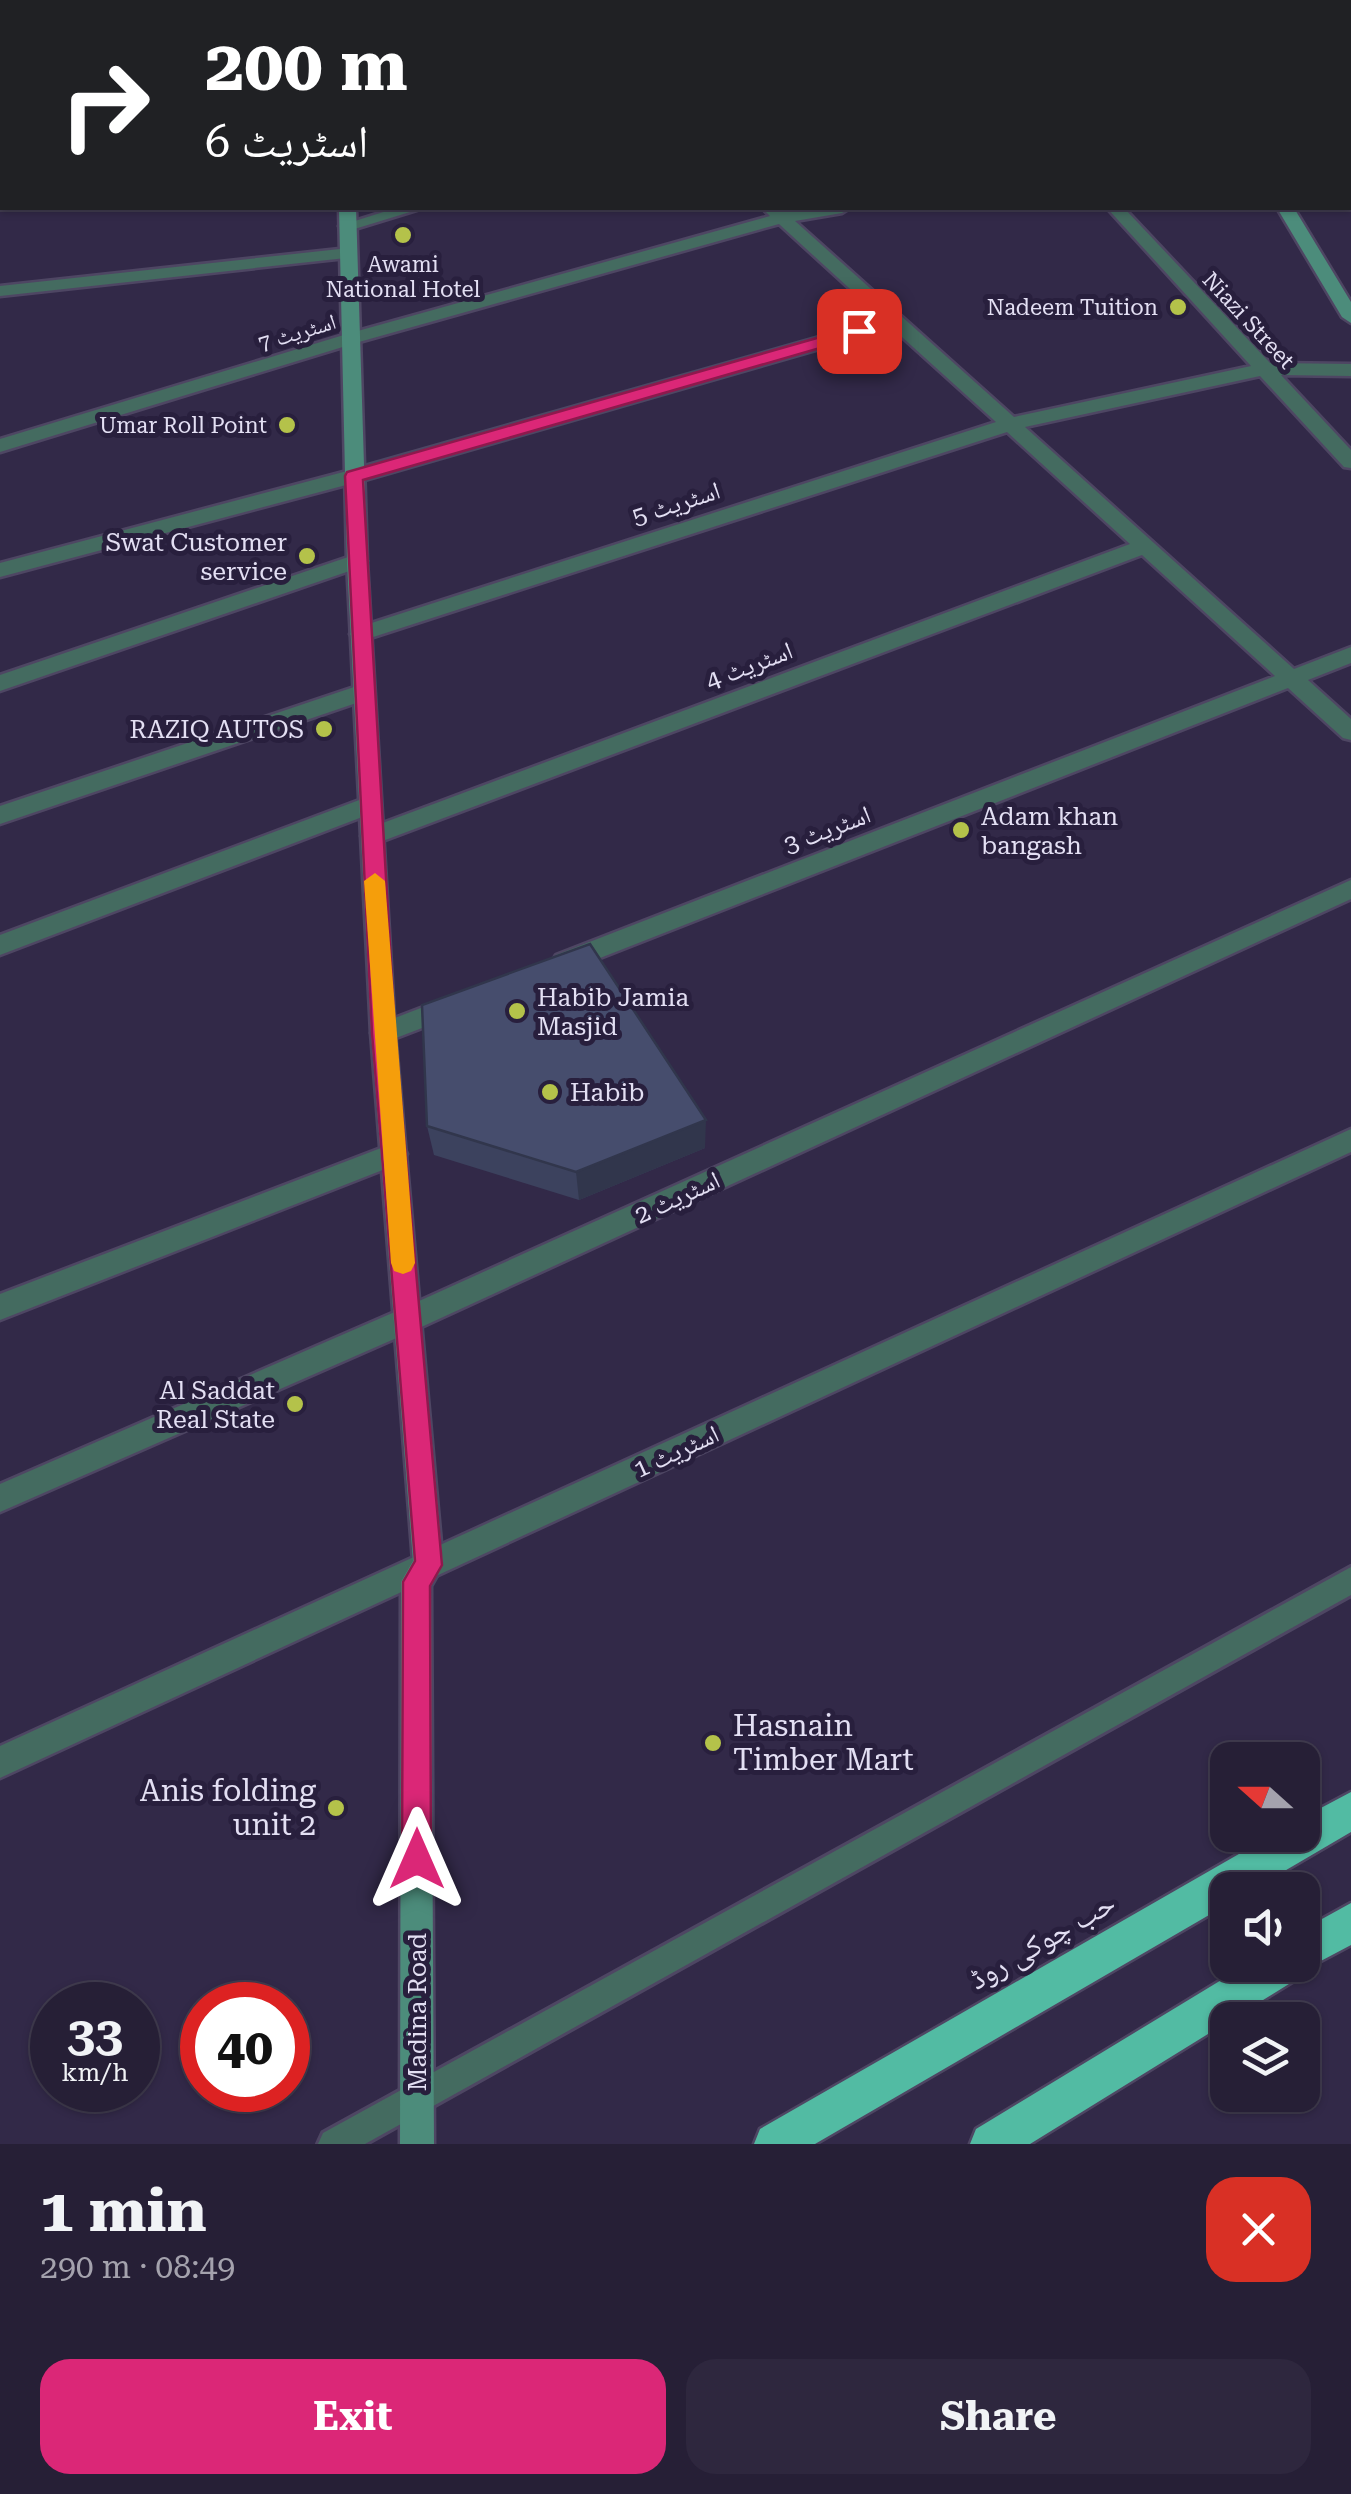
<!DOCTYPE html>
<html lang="en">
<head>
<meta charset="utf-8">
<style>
  :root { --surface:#261f36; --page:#2e273e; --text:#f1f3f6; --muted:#a4a2ad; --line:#423d51; --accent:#db2777 }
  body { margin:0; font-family:"Roboto Serif","Noto Naskh Arabic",serif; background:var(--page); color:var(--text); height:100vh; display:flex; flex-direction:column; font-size:38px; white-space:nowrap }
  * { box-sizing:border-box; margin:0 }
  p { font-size:32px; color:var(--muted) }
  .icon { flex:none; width:55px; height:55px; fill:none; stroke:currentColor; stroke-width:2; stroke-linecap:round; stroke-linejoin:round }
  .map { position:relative; height:2144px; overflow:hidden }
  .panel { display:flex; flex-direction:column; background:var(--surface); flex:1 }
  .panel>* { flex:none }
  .banner { position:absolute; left:0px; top:0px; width:1352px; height:210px; box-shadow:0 2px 8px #0004,0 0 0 2px var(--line); background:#202124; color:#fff; overflow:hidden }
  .needle { width:65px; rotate:291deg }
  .controls { position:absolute; left:1210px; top:1742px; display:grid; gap:20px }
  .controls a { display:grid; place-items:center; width:110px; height:110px; border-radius:20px; background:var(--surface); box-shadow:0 2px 8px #0004,0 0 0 2px var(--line); font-size:50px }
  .speed { position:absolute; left:30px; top:1982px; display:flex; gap:20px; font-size:50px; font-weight:700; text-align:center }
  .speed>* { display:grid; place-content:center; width:130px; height:130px; border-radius:50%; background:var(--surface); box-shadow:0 2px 8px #0004,0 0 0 2px var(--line); line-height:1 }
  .speed small { font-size:25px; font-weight:400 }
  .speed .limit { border:15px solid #d22; background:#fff; color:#111 }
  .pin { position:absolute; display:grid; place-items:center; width:85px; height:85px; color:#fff; margin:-42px; border-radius:20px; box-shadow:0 5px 15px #0006 }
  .me { position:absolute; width:110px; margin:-55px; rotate:0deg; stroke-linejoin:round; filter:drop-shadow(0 0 8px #0008) }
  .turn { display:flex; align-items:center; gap:35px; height:210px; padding:0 40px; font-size:45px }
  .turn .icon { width:130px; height:130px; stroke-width:2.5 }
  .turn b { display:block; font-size:70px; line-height:85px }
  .round { display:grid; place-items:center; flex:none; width:105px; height:105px; border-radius:30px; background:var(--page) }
  .summary { display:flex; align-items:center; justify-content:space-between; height:170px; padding:0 40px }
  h1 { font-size:60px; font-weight:700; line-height:75px }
  .button { display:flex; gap:20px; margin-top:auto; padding:20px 40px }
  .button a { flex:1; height:115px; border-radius:30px; background:var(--accent); color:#fff; font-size:40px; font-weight:700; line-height:115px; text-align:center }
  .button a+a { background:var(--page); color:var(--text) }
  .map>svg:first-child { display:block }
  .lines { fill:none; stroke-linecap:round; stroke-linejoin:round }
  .lane-casing { stroke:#4e4663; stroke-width:6 }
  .street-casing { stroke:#4e4663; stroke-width:5 }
  .secondary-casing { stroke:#4e4663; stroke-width:5 }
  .highway-casing { stroke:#4e4663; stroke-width:5 }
  .lane { fill:#446b60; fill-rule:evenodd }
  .street { fill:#446b60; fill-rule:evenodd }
  .secondary { fill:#4c8c7b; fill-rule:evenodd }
  .highway { fill:#52bba3; fill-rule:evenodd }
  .wall { fill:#3c425e }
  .shaded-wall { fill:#31364c }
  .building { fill:#464d6d; stroke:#31364c; stroke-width:2.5 }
  .route { fill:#db2777; stroke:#8e194d; stroke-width:2.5 }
  .slow { fill:#f59e0b }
  .poi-dot { fill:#b4c24a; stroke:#281f3d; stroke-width:4 }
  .labels { text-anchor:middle; stroke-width:10; stroke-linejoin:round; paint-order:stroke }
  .far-poi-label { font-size:22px; fill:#e3dff3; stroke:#281f3d; text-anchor:end }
  .far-street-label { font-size:22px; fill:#e3dff3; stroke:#281f3d }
  .street-label { font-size:25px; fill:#e3dff3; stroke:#281f3d }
  .poi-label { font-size:25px; fill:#e3dff3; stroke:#281f3d; text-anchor:end }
  .near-poi-label { font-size:30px; fill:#e3dff3; stroke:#281f3d; text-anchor:start }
  .near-street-label { font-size:30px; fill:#e3dff3; stroke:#281f3d }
</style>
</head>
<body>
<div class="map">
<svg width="1351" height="2144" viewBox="0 0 1351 2144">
  <rect width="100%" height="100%" fill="#322948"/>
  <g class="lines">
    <g class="lane-casing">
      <path id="lane" d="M 1351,1567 L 1351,1595 L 365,2144 L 318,2144 L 323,2133 Z"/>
    </g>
    <g class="street-casing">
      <path id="street" d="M 549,0 L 566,0 L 568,2 L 551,2 Z
        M 917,0 L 933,0 L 935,2 L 919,2 Z
        M 1314,0 L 1351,0 L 1351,5 L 1313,2 Z
        M 0,63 L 2,63 L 2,73 L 0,73 Z
        M 0,141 L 2,141 L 2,151 L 0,151 Z
        M 1350,142 L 1351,142 L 1351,152 L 1350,152 Z
        M 396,208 L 423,208 L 348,231 L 339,226 Z
        M 768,208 L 780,208 L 786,212 L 850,208 L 842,213 L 795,221 L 1014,417 L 1251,366 L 1107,208 L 1124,208 L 1270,363 L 1351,364 L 1351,376 L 1281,375 L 1351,450 L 1351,468 L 1344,467 L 1260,376 L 1025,427 L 1294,669 L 1351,647 L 1351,663 L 1308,680 L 1351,719 L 1351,740 L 1343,738 L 1288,688 L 572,969 L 556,969 L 552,962 L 556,955 L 1275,676 L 1142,555 L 380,842 L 364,842 L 361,836 L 364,830 L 1130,544 L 1007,432 L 367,639 L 353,639 L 350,634 L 353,629 L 996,422 L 892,328 L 361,481 L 0,577 L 0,563 L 351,470 L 883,319 L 779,224 L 359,342 L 0,452 L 0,439 L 347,334 L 770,216 L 765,211 Z
        M 349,248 L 355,249 L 355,257 L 0,296 L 0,286 Z
        M 357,554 L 367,561 L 364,566 L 0,691 L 0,675 Z
        M 363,684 L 371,686 L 374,692 L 371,698 L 0,824 L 0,806 Z
        M 370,796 L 381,805 L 378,811 L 0,955 L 0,935 Z
        M 1351,880 L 1351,899 L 417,1329 L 0,1512 L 0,1484 L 397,1311 Z
        M 452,996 L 461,999 L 464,1006 L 461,1013 L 383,1043 L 374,1040 L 371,1033 L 374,1026 Z
        M 1351,1129 L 1351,1152 L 0,1778 L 0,1746 Z
        M 394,1143 L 403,1146 L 407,1154 L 403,1162 L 0,1320 L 0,1294 Z"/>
    </g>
    <g class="secondary-casing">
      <path id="secondary" d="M 328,0 L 344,0 L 344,2 L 329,2 Z
        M 1154,0 L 1170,0 L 1172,2 L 1156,2 Z
        M 339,208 L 356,208 L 367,561 L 395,1033 L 443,1565 L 431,1586 L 434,2144 L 400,2144 L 401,1582 L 413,1561 L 371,1033 L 347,561 Z
        M 1277,208 L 1294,208 L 1351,302 L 1351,323 L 1342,317 Z"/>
    </g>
    <g class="highway-casing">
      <path id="highway" d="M 1351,1792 L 1351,1832 L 1252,1890 L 1228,1890 L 1228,1904 L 815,2144 L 754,2144 L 760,2129 L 1272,1835 L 1302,1835 L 1302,1818 Z
        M 1351,1903 L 1351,1945 L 1300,1972 L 1297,1979 L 1030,2144 L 970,2144 L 976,2129 L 1246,1965 L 1302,1965 L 1302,1930 Z"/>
    </g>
    <use href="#lane" class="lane"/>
    <use href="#street" class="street"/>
    <use href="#secondary" class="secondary"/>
    <use href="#highway" class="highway"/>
  </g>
  <path class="wall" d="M 427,1126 L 705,1148 L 579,1200 L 434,1155 Z"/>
  <path class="shaded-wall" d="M 706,1120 L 705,1148 L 579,1200 L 576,1172 Z"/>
  <path class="building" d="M 590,944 L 706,1120 L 576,1172 L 427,1126 L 422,1005 Z"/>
  <path class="route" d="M 859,326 L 865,327 L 865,335 L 363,480 L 395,1033 L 442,1565 L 430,1586 L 431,1859 L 427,1870 L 417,1874 L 406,1870 L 402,1859 L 403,1582 L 415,1561 L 372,1033 L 345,476 L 347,472 Z"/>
  <path class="slow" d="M 375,873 L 385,881 L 415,1263 L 411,1271 L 403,1274 L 394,1271 L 391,1263 L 364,881 Z"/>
  <g class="poi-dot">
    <circle cx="403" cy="235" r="10"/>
    <circle cx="1178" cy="307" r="10"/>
    <circle cx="287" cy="425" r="10"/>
    <circle cx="307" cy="556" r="10"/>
    <circle cx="324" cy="729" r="10"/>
    <circle cx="961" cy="830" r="10"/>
    <circle cx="517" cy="1011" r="10"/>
    <circle cx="550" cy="1092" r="10"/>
    <circle cx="295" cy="1404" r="10"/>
    <circle cx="713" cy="1743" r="10"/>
    <circle cx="336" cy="1808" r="10"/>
  </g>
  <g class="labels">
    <g class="far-poi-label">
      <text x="403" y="272" text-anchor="middle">Awami<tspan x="403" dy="25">National Hotel</tspan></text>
      <text x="1158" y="315">Nadeem Tuition</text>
      <text x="267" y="433">Umar Roll Point</text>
    </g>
    <g class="far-street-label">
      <text transform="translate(1249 320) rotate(47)" y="8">Niazi Street</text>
      <text transform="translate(297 332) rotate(-17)" y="8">اسٹریٹ 7</text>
    </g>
    <g class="street-label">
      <text transform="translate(676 503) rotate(-18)" y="9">اسٹریٹ 5</text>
      <text transform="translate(749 665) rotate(-21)" y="9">اسٹریٹ 4</text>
      <text transform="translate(827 829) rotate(-21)" y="9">اسٹریٹ 3</text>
      <text transform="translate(677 1197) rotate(-25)" y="9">اسٹریٹ 2</text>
      <text transform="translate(676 1451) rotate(-25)" y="9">اسٹریٹ 1</text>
      <text transform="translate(417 2012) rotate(-90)" y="9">Madina Road</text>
    </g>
    <g class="poi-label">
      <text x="287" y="551">Swat Customer<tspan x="287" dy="29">service</tspan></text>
      <text x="304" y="738">RAZIQ AUTOS</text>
      <text x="981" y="825" text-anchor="start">Adam khan<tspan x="981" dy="29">bangash</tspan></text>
      <text x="537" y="1006" text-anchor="start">Habib Jamia<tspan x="537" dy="29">Masjid</tspan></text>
      <text x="570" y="1101" text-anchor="start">Habib</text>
      <text x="275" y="1399">Al Saddat<tspan x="275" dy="29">Real State</tspan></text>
    </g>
    <g class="near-poi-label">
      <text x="733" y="1736">Hasnain<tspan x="733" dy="34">Timber Mart</tspan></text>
      <text x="316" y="1801" text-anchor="end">Anis folding<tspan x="316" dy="34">unit 2</tspan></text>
    </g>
    <g class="near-street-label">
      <text transform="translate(1042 1941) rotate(-30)" y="10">حب چوکی روڈ</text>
    </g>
  </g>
</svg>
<div class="controls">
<a><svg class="needle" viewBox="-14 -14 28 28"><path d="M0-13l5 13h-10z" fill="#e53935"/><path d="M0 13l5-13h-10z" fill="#a4a2ad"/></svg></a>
<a><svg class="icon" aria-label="sound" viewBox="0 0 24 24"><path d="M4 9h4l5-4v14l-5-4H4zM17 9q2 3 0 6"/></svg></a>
<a><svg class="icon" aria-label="layers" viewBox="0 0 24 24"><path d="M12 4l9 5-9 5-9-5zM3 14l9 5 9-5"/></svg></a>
</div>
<div class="speed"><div>33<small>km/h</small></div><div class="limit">40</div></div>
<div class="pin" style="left:859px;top:331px;background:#d93025"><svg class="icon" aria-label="arrive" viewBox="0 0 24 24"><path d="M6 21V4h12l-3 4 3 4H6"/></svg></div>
<svg class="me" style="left:417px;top:1859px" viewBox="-20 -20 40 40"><path d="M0-17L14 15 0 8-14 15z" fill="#db2777" stroke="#fff" stroke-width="4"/></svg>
<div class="banner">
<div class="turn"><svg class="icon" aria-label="right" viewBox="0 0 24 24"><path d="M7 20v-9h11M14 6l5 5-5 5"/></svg><div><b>200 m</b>اسٹریٹ 6</div></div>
</div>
</div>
<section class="panel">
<div class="summary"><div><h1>1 min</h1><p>290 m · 08:49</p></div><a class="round" style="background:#d93025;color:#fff"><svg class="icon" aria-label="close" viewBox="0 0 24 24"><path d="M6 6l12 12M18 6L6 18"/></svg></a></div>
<div class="button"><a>Exit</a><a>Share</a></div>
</section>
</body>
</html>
